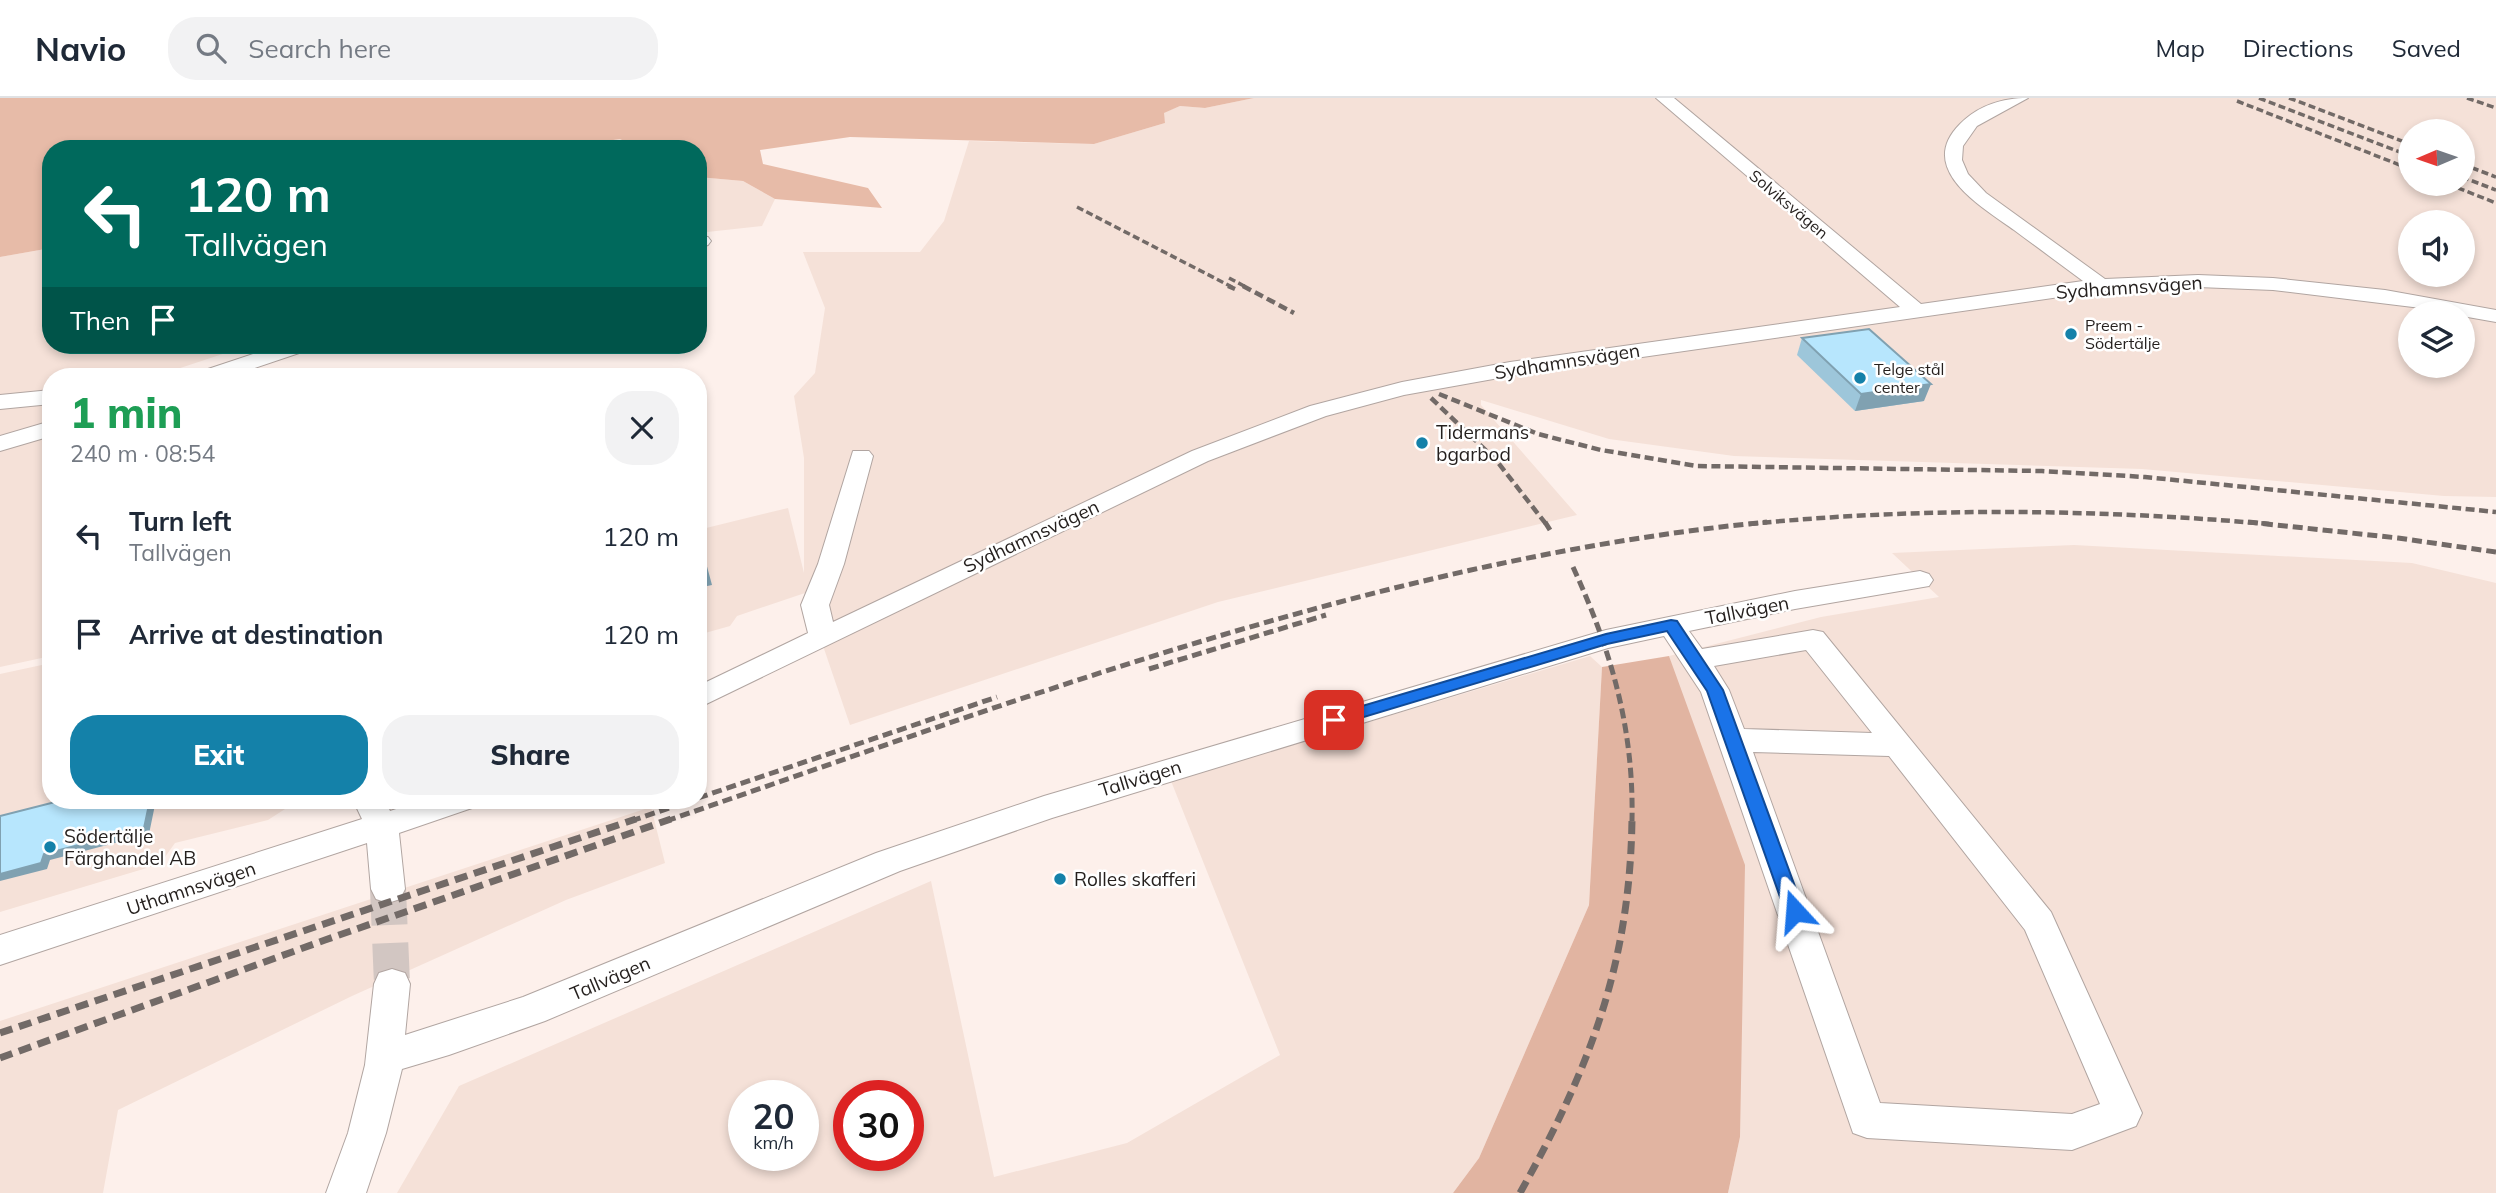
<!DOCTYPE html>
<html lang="en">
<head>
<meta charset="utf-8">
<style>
  :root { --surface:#fff; --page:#f2f2f3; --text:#1f2937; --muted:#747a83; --line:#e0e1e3; --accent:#1481a9 }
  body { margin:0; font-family:Mulish,sans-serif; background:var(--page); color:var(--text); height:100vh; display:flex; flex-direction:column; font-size:26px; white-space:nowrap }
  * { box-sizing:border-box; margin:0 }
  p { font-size:23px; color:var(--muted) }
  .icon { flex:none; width:38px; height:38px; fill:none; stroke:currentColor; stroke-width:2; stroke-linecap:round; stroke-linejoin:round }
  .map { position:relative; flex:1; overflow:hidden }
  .drawer { position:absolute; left:42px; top:270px; width:665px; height:441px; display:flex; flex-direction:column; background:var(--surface); border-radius:28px; box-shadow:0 4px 10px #0003 }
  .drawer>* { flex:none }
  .guide { position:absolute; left:42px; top:42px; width:665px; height:214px; border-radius:28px; box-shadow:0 4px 10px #0003; background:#00695c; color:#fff; overflow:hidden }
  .needle { width:46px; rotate:268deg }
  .controls { position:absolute; left:2398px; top:21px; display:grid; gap:14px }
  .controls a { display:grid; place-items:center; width:77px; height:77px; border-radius:50%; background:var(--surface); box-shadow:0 4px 10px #0003; font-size:35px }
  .speed { position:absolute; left:728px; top:982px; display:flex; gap:14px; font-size:35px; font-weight:700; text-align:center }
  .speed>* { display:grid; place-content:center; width:91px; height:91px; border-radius:50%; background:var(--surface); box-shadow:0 4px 10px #0003; line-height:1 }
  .speed small { font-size:18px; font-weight:400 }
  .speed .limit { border:10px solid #d22; background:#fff; color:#111 }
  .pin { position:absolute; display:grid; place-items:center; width:60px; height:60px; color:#fff; margin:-30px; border-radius:14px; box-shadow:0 4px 10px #0006 }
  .me { position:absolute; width:77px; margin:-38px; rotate:341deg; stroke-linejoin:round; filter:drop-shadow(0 0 5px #0008) }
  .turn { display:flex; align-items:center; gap:24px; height:147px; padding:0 28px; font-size:32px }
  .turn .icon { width:91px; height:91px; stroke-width:2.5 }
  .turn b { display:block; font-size:49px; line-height:60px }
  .then { display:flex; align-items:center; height:66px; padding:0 28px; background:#0003; gap:14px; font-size:26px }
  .round { display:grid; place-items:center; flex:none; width:74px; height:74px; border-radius:28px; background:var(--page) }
  .head { display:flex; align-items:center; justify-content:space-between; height:119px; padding:0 28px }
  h1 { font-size:42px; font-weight:800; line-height:52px; color:#1e9e55 }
  .action { display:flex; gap:14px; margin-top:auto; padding:14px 28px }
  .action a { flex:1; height:80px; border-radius:28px; background:var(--accent); color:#fff; font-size:28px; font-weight:800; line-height:80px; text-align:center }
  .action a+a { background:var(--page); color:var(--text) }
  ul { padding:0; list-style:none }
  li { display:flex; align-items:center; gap:21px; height:98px; padding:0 28px }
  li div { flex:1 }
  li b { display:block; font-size:26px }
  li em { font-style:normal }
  header { display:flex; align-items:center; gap:42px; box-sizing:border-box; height:98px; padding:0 35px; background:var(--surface); border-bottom:2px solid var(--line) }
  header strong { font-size:33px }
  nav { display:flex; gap:38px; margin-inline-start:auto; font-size:24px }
  .search { width:490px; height:63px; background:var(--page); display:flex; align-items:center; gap:18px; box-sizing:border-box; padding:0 24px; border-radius:28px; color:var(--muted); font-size:26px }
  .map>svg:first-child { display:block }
  .built { fill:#f5e1d8; fill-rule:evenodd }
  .forest { fill:#e1b4a1 }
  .water { fill:#e7bba8 }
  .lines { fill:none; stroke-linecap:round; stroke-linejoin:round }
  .minor-tunnel { stroke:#d2c6c2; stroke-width:36; stroke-dasharray:36 18; stroke-linecap:butt }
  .minor-casing { stroke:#b1a5a1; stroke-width:2 }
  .minor { fill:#fff; fill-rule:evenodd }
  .rail-far3 { stroke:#726a67; stroke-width:3.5; stroke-dasharray:7 3.5; stroke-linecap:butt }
  .rail-far2 { stroke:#726a67; stroke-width:4.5; stroke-dasharray:9 4.5; stroke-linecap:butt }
  .rail-far1 { stroke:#726a67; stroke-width:5; stroke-dasharray:10 5; stroke-linecap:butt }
  .rail { stroke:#726a67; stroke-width:7; stroke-dasharray:13 7; stroke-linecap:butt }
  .wall { fill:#9dc6da }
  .shaded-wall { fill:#80a1b1 }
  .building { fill:#b7e6fd; stroke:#80a1b1; stroke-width:2 }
  .route { fill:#1a73e8; stroke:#114b97; stroke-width:2 }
  .poi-dot { fill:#1481a9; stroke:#fff; stroke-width:2.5 }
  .labels { text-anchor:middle; stroke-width:5; stroke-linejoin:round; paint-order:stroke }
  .far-street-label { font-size:16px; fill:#241f1d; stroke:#fff }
  .far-poi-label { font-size:16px; fill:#241f1d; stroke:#fff; text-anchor:start }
  .street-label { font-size:19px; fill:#241f1d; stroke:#fff }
  .poi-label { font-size:19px; fill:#241f1d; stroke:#fff; text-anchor:start }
</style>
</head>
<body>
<header>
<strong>Navio</strong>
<div class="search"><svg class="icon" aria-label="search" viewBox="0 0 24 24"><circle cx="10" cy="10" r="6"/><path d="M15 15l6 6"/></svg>Search here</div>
<nav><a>Map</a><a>Directions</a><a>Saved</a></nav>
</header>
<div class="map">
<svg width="2496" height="1095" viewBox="0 0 2496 1095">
  <rect width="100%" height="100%" fill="#fdf0eb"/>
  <path class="built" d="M 1254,0 L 2496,0 L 2496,399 L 2444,398 L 2142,371 L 1734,358 L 1609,341 L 1481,302 L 1481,307 L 1577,417 L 1218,504 L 850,627 L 805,495 L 737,518 L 730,528 L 698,537 L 698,432 L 788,410 L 804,475 L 804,360 L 794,298 L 815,275 L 825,210 L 803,154 L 920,154 L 944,123 L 969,43 L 1094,46 L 1165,25 L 1163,15 L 1180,8 L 1205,10 ZM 2410,33 L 2462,33 L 2462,86 L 2410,86 ZM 2410,124 L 2462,124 L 2462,177 L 2410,177 ZM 2410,215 L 2462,215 L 2462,268 L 2410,268 Z
    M 620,41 L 640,51 L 553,51 Z
    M 698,79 L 743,83 L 775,101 L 762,128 L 698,135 Z
    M 51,150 L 51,247 L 250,247 L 156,278 L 51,278 L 51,558 L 0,569 L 0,159 Z
    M 2074,447 L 2412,465 L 2496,485 L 2496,1095 L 1728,1095 L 1740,1039 L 1681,597 L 1669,558 L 1821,519 L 1939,499 L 1892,455 Z
    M 1590,558 L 1602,569 L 1589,807 L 1479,1060 L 1453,1095 L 397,1095 L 459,988 L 931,783 L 994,1079 L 1127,1045 L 1280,957 L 1171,683 ZM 744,998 L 803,998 L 803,1057 L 744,1057 ZM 849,998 L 908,998 L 908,1057 L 849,1057 Z
    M 51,565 L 51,702 L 299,702 L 268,722 L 175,745 L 160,766 L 0,814 L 0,576 Z
    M 651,709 L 665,765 L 566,802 L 352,898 L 118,1012 L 103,1095 L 0,1095 L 0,923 Z"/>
  <path class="forest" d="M 1669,558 L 1745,767 L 1740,1039 L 1728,1095 L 1453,1095 L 1479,1060 L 1589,807 L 1602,569 Z"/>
  <path class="water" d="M 0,0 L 1254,0 L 1205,10 L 1180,8 L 1164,15 L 1165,25 L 1094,46 L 850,39 L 760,52 L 763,66 L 868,90 L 882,110 L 775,101 L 743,83 L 698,79 L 698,51 L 640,51 L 620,41 L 553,51 L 51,51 L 51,150 L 0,159 Z"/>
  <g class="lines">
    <path class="minor-tunnel" d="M 388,791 L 392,886"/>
    <g class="minor-casing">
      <path id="minor" d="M 1656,0 L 1674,0 L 1921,206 L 2083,183 C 2060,166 2037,149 2014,132 C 1982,109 1915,71 1960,26 C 1979,7 2002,0 2028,0 L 1977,28 L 1963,48 L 1962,62 L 1968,76 L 1986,95 L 2105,181 L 2198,177 L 2273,180 L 2385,192 L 2496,212 L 2496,224 L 2462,218 L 2462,215 L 2273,192 L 2198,189 L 2101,193 L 1510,278 L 1404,297 L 1326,318 L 1208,363 L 698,610 L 698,588 L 808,535 L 801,507 L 818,466 L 853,353 L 869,353 L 873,358 L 844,466 L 829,507 L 833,524 L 1192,353 L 1310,308 L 1402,284 L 1510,264 L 1900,209 Z
        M 698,138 L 708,139 L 711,143 L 708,147 L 698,150 Z
        M 280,247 L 311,247 L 308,252 L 231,278 L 199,278 L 202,273 Z
        M 51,292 L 51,306 L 0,311 L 0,297 Z
        M 51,323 L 51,338 L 0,353 L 0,338 Z
        M 1920,473 L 1929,476 L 1933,482 L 1929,488 L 1795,511 L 1689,533 L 1702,551 L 1813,532 L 1823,534 L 2051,814 L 2142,1015 L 2136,1028 L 2072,1052 L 1867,1040 L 1853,1035 L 1701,594 L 1664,538 L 1608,550 L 1052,720 L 900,773 L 545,923 L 449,957 L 402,971 L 386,1035 L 366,1095 L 326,1095 L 348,1035 L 365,967 L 374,886 L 379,875 L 392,871 L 405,875 L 410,886 L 405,937 L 523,899 L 876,755 L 1044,698 L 1606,532 L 1795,493 ZM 1806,552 L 1872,635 L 1744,631 L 1729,592 L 1714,568 ZM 1753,654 L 1889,658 L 2025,832 L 2100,1006 L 2072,1016 L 1880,1005 Z
        M 353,702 L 385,702 L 390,713 L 424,702 L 477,702 L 472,710 L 399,735 L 405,791 L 400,801 L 388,805 L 376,801 L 371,791 L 367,745 L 0,867 L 0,837 L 362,721 Z"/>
    </g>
    <use href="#minor" class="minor"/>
    <path class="rail-far3" d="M 2259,0 L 2410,58
      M 2289,0 L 2410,46
      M 2467,0 L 2496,10
      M 2237,3 L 2410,71
      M 2462,66 L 2496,79
      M 2462,79 L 2496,92
      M 2448,86 L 2496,105
      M 1077,109 L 1232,189
      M 1229,180 L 1246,189"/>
    <path class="rail-far2" d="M 1228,188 L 1235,191
      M 1243,188 L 1294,215
      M 1439,296 L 1538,336 L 1601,352 L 1697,368 L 2042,373 L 2145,379 L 2496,414
      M 1431,300 L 1496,362 L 1546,426
      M 1749,426 C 1922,409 2095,411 2269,426"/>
    <path class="rail-far1" d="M 1545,424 L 1550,432
      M 2248,424 L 2398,440 L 2496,454
      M 1573,469 C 1611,552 1634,630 1632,723
      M 1149,571 L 1326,517
      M 698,700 L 997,599
      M 631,723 L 693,702
      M 666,723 C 1025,600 1386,461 1767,424"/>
    <path class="rail" d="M 0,935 L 636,721
      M 0,960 L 325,842 L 671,721
      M 1520,1095 C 1590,970 1630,866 1632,721"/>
  </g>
  <path class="wall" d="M 1802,240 L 1924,303 L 1855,313 L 1797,257 Z"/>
  <path class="shaded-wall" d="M 1931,286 L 1924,303 L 1855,313 L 1861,296 Z
    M 698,435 L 712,487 L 698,490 Z
    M 150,702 L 156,702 L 149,736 L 50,762 L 47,771 L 0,783 L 0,776 L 44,756 Z"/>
  <path class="building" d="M 1869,231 L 1931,286 L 1861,296 L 1802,240 Z
    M 698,443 L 704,464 L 698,465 Z
    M 63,702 L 150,702 L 144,730 L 44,756 L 41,765 L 0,776 L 0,718 Z"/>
  <path class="route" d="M 1671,522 L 1677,523 L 1723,592 L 1804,813 L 1802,819 L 1795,821 L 1788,819 L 1785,813 L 1707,593 L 1667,533 L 1607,546 L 1334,628 L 1325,622 L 1328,618 L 1606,536 Z"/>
  <g class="poi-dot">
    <circle cx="2071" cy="236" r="7"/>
    <circle cx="1860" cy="280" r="7"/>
    <circle cx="1422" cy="345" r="7"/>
    <circle cx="50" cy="749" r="7"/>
    <circle cx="1060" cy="781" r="7"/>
  </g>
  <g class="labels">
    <g class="far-street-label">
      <text transform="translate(1789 106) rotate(40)" y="6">Solviksvägen</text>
    </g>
    <g class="far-poi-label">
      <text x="2085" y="233">Preem -<tspan x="2085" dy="18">Södertälje</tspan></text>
      <text x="1874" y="277">Telge stål<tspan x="1874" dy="18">center</tspan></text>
    </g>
    <g class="street-label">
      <text transform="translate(2129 189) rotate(-4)" y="7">Sydhamnsvägen</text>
      <text transform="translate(1567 263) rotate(-9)" y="7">Sydhamnsvägen</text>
      <text transform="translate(1031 438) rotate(-25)" y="7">Sydhamnsvägen</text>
      <text transform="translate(1747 512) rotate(-11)" y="7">Tallvägen</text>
      <text transform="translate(1140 680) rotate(-17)" y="7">Tallvägen</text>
      <text transform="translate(191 790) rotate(-18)" y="7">Uthamnsvägen</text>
      <text transform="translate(610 880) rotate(-23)" y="7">Tallvägen</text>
    </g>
    <g class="poi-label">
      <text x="1436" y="341">Tidermans<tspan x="1436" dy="22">bgarbod</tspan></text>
      <text x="64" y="745">Södertälje<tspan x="64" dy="22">Färghandel AB</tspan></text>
      <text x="1074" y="788">Rolles skafferi</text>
    </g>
  </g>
</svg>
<div class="controls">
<a><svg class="needle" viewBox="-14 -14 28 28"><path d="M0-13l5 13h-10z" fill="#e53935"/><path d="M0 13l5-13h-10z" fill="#747a83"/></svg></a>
<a><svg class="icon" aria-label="sound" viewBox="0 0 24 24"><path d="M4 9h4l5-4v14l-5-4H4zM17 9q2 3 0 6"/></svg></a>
<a><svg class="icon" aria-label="layers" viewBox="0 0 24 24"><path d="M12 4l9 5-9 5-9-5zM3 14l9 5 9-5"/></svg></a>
</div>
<div class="speed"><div>20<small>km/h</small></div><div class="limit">30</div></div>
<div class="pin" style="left:1334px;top:622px;background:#d93025"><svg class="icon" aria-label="arrive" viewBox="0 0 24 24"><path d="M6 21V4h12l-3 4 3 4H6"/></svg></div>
<svg class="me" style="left:1795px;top:813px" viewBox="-20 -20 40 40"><path d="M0-17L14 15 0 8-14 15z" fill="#1a73e8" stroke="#fff" stroke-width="4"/></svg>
<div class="guide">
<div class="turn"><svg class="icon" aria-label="left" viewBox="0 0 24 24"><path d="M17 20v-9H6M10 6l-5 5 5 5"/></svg><div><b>120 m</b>Tallvägen</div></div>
<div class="then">Then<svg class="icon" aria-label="arrive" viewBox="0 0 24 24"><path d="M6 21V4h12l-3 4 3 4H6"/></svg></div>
</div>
<section class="drawer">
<div class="head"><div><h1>1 min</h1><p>240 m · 08:54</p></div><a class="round"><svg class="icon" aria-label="close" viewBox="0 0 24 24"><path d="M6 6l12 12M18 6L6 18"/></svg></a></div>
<ul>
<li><svg class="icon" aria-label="left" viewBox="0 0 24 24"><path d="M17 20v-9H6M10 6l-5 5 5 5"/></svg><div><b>Turn left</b><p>Tallvägen</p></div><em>120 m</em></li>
<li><svg class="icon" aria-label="arrive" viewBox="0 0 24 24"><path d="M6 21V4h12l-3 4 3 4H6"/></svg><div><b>Arrive at destination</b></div><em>120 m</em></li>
</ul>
<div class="action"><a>Exit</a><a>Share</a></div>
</section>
</div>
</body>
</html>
